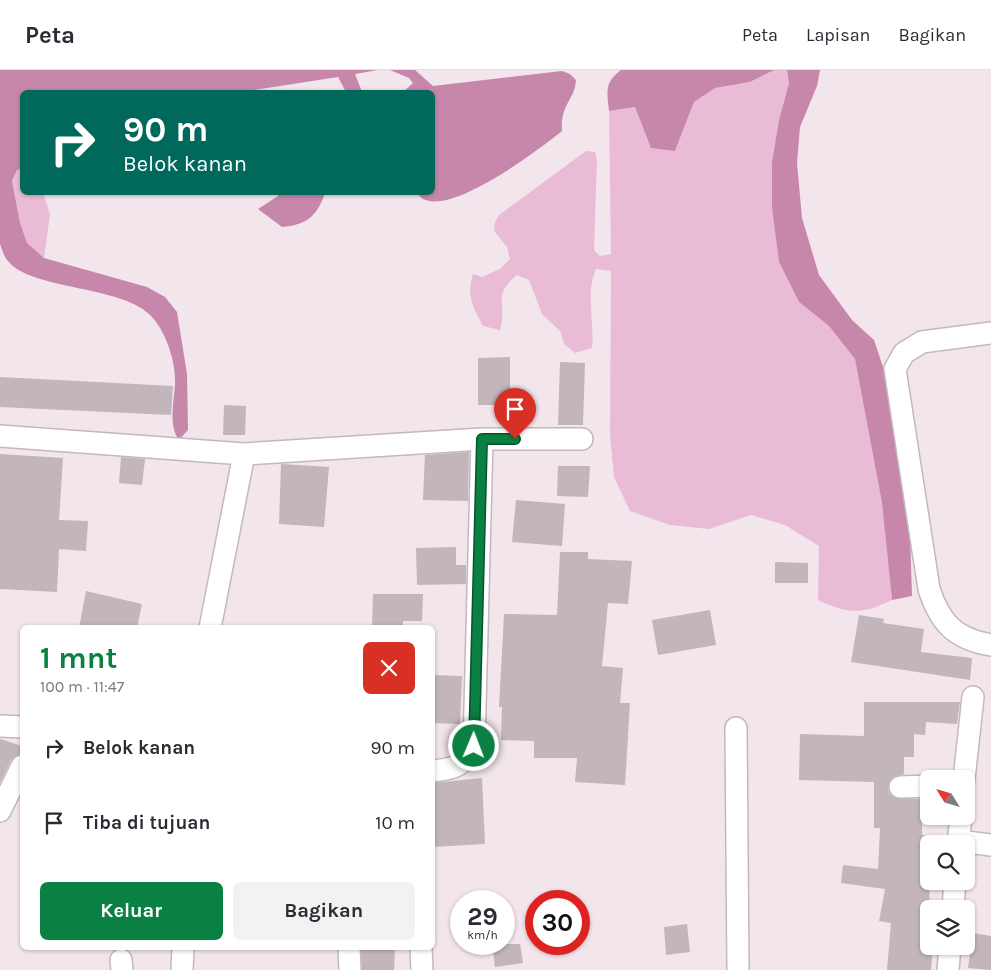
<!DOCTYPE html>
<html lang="id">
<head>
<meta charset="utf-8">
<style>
  :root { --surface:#fff; --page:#f2f2f3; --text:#2b2b33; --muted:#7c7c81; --line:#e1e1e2; --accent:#0b8043 }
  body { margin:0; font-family:Karla,sans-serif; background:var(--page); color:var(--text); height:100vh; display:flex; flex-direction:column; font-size:19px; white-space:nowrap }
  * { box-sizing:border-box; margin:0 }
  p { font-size:16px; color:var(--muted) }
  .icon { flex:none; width:28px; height:28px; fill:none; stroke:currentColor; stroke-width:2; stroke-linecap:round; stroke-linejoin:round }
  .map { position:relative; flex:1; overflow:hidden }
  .drawer { position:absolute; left:20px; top:555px; width:415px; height:325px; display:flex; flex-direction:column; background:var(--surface); border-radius:8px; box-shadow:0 1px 4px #0004 }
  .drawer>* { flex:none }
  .top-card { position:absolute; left:20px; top:20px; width:415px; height:105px; border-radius:8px; box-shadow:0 1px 4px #0004; background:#00695c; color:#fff; overflow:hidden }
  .needle { width:32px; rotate:307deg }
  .buttons { position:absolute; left:920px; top:700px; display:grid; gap:10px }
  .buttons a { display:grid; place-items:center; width:55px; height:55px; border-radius:8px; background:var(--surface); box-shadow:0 1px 4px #0004; font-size:25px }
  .speed { position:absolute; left:450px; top:820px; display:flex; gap:10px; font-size:25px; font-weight:700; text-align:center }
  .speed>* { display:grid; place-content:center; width:65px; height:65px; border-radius:50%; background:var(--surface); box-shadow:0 1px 4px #0004; line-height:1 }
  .speed small { font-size:12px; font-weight:400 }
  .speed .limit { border:8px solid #d22; background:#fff; color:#111 }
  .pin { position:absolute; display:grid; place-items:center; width:42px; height:42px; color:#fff; margin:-51px -21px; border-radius:50% 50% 50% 0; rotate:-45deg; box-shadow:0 0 5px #0007 }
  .pin .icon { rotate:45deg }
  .me { position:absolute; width:55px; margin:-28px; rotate:1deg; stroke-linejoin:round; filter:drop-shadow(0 0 4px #0008) }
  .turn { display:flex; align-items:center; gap:18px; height:105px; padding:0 20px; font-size:22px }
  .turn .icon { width:65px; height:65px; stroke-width:2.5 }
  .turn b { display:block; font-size:35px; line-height:42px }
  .round { display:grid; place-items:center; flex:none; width:52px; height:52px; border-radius:8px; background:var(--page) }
  .overview { display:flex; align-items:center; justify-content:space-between; height:85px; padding:0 20px }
  h1 { font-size:30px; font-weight:700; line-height:38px; color:var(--accent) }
  .primary-button { display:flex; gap:10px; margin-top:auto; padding:10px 20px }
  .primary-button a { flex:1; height:58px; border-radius:8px; background:var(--accent); color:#fff; font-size:20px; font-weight:700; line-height:58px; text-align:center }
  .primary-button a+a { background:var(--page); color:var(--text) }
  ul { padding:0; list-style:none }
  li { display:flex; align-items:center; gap:15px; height:75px; padding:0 20px }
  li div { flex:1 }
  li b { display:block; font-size:19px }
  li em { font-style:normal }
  header { display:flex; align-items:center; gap:30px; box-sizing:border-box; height:70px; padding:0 25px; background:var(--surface); border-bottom:1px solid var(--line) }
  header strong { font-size:24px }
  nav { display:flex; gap:28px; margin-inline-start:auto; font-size:18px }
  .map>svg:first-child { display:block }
  .green { fill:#eabbd4 }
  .water { fill:#c787aa }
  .building { fill:#c2b5bc }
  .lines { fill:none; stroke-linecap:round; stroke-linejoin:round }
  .street-casing { stroke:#c4b7bd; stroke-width:24 }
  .street { stroke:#fff; stroke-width:21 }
  .route-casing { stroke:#07532c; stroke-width:12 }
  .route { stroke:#0b8043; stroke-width:9 }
</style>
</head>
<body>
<header>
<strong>Peta</strong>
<nav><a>Peta</a><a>Lapisan</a><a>Bagikan</a></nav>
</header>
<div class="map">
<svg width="991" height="900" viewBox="0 0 991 900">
  <rect width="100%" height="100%" fill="#f2e5ec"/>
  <path class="green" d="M 774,0 L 787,0 L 789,13 L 779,50 L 772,92 L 772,138 L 779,192 L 799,232 L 829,256 L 855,289 L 882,433 L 892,530 C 861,545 848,544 818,530 L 819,476 L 785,455 L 751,445 L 709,459 L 670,455 L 630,441 L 614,407 L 610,365 L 611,201 L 596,199 C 585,222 595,253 592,278 L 575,283 L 564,274 L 560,261 L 542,244 L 529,210 L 517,205 C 491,226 508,233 500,260 L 483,256 C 473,237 466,226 473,204 L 482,207 L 500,199 L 510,189 L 507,177 L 494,161 L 495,152 L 499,145 L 586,81 L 595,82 L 597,91 L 594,180 L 600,186 L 611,184 L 609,41 L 635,37 L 651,77 L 675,81 L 694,32 L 715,18 L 750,12 Z
    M 22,98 L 22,122 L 43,123 L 50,144 L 44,188 L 27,174 L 20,153 L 12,111 L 17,100 Z"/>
  <path class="water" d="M 0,0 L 378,0 L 355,4 L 362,22 L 346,22 L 338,7 L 241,22 L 22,22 L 22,98 L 17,100 L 12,111 L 20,153 L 27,173 L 44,188 L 147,217 L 165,227 L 177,242 L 187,304 L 188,360 L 179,370 C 168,355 174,332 175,314 C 176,292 166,260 149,244 C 120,216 29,219 8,191 C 4,187 2,179 0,174 Z
    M 390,0 L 415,0 L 433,16 L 562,1 L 570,4 L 576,10 C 575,30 560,34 562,61 C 541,78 438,157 417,123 L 432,122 L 432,22 L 403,22 L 413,13 L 409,8 Z
    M 621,0 L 774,0 L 750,12 L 715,18 L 694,32 L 675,81 L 651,78 L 635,37 L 609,41 C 607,21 604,13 621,0 Z
    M 787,0 L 820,0 L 817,16 L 800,57 L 797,93 L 802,148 L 819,205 L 852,250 L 874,270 L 884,300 L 910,464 L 912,526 L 892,530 L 882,433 L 855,289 L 829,256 L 799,232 L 779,192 L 772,138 L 772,92 L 779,50 L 789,13 Z
    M 278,123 L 278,122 L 325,123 C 317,146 307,155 282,157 L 258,139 L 278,126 Z"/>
  <path class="building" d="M 510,287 L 510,335 L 478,335 L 478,288 Z
    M 560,292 L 585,293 L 583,355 L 558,355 Z
    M 0,307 L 173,316 L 171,345 L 0,337 Z
    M 224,335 L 246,336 L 245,365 L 223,365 Z
    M 469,382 L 468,431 L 423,430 L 425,385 Z
    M 0,384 L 63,388 L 59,450 L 88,451 L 86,481 L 59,479 L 57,522 L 0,519 Z
    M 121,387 L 145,389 L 142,415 L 119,413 Z
    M 281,394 L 329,397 L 324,457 L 279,454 Z
    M 558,396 L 590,396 L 588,427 L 557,426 Z
    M 516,430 L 565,434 L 562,476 L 512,472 Z
    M 456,477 L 456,495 L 466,495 L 466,514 L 417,515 L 416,478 Z
    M 560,482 L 588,482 L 588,489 L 632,491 L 628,534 L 608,533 L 602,596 L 623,598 L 620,633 L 630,633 L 625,715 L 575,712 L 577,688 L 534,688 L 534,671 L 501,670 L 502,637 L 499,637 L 504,544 L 557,545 Z
    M 775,492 L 808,493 L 808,513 L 775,513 Z
    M 86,521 L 142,534 L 137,558 L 79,558 Z
    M 373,524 L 423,524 L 422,551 L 403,551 L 403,558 L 372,558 Z
    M 710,540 L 716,575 L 658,585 L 652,550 Z
    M 859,545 L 884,549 L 883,553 L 924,559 L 921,582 L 972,588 L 970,610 L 851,592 Z
    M 432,605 L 462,606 L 460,654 L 432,653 Z
    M 864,632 L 960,632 L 957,654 L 926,652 L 925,665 L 914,664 L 914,687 L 904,687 L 904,704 L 893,707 L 888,717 L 889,723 L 895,728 L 922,729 L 922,765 L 930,766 L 929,876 L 933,876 L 931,900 L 887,900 L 891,853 L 879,851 L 885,819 L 841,813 L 843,795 L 878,799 L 880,758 L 874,758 L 874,712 L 799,710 L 800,664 L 864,666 Z
    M 0,669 L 22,676 L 21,684 L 11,690 L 0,713 Z
    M 482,708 L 485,774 L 432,777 L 432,713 Z
    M 687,854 L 690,882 L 666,885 L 664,857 Z
    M 973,863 L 991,866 L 991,900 L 968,898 Z
    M 492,874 L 520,874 L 523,893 L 495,897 Z
    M 361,878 L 395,878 L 394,900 L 362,900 Z"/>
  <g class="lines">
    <g class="street-casing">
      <path id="street" d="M 991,263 L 922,272 L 904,283 L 895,299 L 929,519 C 940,553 955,569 991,575
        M 0,366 L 244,384 L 482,369 L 582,369
        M 210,558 L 244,384
        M 0,656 L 22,657
        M 736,658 L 738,900
        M 432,701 C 456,699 462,696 474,676 L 482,369
        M 964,709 L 973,627
        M 900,717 L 929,716
        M 0,741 L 22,696
        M 959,771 L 991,775
        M 958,774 L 961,746
        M 953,839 L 955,811
        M 349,878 L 350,900
        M 421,878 L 422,900
        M 121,890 L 122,900
        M 182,900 L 183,878
        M 948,900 L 950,876"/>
    </g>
    <use href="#street" class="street"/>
  </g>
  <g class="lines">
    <g class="route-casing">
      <path id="route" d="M 474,676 L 482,369 L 515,369"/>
    </g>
    <use href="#route" class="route"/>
  </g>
</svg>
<div class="buttons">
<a><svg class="needle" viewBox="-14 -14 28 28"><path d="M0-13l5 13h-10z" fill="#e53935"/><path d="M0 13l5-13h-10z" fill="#7c7c81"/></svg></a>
<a><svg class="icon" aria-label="search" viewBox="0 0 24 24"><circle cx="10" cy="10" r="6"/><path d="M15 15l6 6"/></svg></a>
<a><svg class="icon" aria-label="layers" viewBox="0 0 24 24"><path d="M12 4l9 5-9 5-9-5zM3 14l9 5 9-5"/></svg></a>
</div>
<div class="speed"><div>29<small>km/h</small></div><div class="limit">30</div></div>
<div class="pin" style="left:515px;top:369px;background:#d93025"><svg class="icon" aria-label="arrive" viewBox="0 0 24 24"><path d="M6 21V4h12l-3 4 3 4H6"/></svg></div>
<svg class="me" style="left:474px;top:676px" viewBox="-20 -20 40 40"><circle r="17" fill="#0b8043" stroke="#fff" stroke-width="3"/><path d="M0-11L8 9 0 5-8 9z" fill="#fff"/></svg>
<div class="top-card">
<div class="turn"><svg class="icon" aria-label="right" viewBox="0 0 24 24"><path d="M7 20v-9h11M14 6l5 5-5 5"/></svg><div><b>90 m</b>Belok kanan</div></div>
</div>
<section class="drawer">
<div class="overview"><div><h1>1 mnt</h1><p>100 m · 11:47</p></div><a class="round" style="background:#d93025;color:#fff"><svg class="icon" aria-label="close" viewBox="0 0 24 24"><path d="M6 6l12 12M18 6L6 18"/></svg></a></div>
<ul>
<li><svg class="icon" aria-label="right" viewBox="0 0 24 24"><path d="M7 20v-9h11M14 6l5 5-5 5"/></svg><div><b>Belok kanan</b></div><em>90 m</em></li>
<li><svg class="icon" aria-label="arrive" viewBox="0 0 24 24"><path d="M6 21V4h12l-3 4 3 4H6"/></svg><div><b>Tiba di tujuan</b></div><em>10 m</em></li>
</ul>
<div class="primary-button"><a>Keluar</a><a>Bagikan</a></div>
</section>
</div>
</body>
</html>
